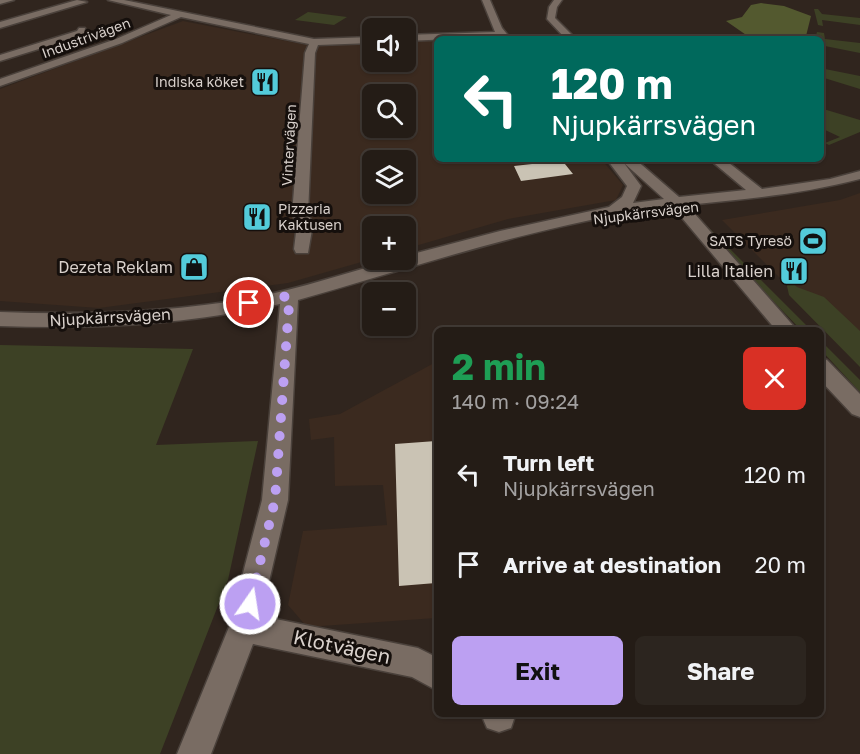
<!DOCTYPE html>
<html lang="en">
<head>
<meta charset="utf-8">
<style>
  :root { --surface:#241c16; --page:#2c251f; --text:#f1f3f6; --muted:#a3a1a1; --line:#413a35; --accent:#bca0f2 }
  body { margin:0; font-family:"Golos Text",sans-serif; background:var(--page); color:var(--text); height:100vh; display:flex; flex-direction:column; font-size:22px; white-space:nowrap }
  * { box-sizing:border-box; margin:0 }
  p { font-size:20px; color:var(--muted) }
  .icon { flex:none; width:33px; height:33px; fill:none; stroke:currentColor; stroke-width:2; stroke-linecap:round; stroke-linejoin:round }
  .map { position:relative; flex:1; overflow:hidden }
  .panel { position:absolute; left:434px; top:327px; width:390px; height:390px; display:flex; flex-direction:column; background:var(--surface); border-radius:9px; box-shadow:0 2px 4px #0004,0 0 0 2px var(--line) }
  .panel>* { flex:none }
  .guide { position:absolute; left:434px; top:36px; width:390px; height:126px; border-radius:9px; box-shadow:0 2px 4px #0004,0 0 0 2px var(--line); background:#00695c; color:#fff; overflow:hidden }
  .buttons { position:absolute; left:362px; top:18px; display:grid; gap:12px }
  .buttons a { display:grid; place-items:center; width:54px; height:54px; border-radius:9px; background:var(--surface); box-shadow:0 2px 4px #0004,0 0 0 2px var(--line); font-size:30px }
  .pin { position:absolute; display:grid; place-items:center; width:51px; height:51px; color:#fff; margin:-26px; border:3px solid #fff; border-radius:50%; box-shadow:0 2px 6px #0007 }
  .me { position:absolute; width:66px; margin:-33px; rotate:13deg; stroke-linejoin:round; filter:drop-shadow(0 0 4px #0008) }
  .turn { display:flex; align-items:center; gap:21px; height:126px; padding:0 18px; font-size:27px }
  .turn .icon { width:78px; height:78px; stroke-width:2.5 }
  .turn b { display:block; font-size:42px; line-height:51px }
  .round { display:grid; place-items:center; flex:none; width:63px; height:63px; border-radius:9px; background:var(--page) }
  .head { display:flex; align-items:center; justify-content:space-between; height:102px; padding:0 18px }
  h1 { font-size:36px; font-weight:700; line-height:45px; color:#1e9e55 }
  .primary-button { display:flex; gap:12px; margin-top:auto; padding:12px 18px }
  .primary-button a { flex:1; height:69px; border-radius:9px; background:var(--accent); color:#111; font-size:24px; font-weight:700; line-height:69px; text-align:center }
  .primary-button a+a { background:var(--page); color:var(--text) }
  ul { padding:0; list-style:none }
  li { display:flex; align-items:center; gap:18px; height:90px; padding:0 18px }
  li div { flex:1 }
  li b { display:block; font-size:22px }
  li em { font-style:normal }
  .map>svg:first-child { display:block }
  .built { fill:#3b2a1f; fill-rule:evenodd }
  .green { fill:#3d4125 }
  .forest { fill:#53592f }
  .building { fill:#cac3b4 }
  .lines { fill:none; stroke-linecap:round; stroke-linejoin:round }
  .minor-casing { stroke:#4a413b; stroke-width:3 }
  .minor { fill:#796c63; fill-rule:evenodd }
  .route { stroke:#bca0f2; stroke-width:10; stroke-dasharray:0 18 }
  .labels { text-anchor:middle; stroke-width:6; stroke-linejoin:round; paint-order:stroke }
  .far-street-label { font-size:14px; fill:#d9d1cc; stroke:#150f0c }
  .far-poi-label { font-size:14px; fill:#d9d1cc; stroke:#150f0c; text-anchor:end }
  .poi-label { font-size:16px; fill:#d9d1cc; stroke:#150f0c; text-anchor:end }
  .street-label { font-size:16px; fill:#d9d1cc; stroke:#150f0c }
  .near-street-label { font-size:20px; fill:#d9d1cc; stroke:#150f0c }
</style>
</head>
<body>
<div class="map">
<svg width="860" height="754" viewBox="0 0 860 754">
  <rect width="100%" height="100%" fill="#30251e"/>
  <path class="built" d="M 183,21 L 307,45 L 372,42 L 372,62 L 405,62 L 405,41 L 436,39 L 436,159 L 601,159 L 623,185 L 616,200 L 508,219 L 405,249 L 405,226 L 372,226 L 372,259 L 288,283 L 99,308 L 0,301 L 0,89 ZM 372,94 L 405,94 L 405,128 L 372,128 ZM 372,160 L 405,160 L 405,194 L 372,194 Z
    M 860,193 L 860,358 L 722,220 L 840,200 Z
    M 436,362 L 436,618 L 307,627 L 288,605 L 303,531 L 387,525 L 383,485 L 335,486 L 334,437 L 311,440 L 309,419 L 340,414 Z"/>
  <path class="green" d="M 814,9 L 818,9 L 822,14 L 860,18 L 860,25 L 822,20 L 823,26 L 818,25 Z
    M 308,12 L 347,17 L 334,25 L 295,20 Z
    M 817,32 L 824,33 L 825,39 L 860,43 L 860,53 L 825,46 L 821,52 L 820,39 L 815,39 Z
    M 820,68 L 860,76 L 860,89 L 821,77 Z
    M 820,108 L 860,120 L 860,132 L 829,145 L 825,143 L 840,137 L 821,128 Z
    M 703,222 L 811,330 L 801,330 L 698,223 Z
    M 789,280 L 797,287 L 824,297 L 860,331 L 860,367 L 789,295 L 787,286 Z
    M 820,340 L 860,380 L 860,392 L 821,350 Z
    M 0,345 L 193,349 L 156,445 L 258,441 L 228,580 L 160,754 L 0,754 Z"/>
  <path class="forest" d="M 761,3 L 784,6 L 811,16 L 806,36 L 799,39 L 752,39 L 726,21 L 742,17 L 751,5 Z"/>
  <path class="building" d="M 538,159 L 561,159 L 573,174 L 521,181 L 514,166 L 541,163 Z
    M 436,441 L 436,583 L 399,586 L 395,444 Z"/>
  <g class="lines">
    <g class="minor-casing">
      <path id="minor" d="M 0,0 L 14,0 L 0,4 Z
        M 77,0 L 87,2 L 0,28 L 0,22 Z
        M 108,0 L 124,0 L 314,39 L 372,37 L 372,43 L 318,45 L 315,53 L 308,214 L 313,224 L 308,253 L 296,253 L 294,249 L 297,224 L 292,214 L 305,53 L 309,44 L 181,17 L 122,43 L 0,86 L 0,79 L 116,39 L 171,15 Z
        M 482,0 L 490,0 L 502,28 L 511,39 L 501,39 L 499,37 L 405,41 L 405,35 L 495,32 Z
        M 554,0 L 562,0 L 557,7 L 555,18 L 576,39 L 566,39 L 547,19 L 549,7 Z
        M 79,28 L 85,28 L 84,35 L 0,61 L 0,55 L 77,31 Z
        M 610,159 L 635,159 L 679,197 L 746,190 L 709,159 L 724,159 L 762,189 L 830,179 L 860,171 L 860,179 C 803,194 746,199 687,205 L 797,330 L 776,330 L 672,206 C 544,223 421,265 298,300 L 288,500 L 261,616 L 418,648 L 436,657 L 436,690 L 412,677 L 253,644 L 211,754 L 177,754 L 229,627 L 262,500 L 280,304 C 187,325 94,329 0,326 L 0,312 C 84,315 168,313 251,298 C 300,289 346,273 393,260 L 405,260 L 405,256 L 500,231 L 609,207 L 622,197 L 627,186 L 608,161 ZM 624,163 L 664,199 L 633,203 L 641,186 Z
        M 820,358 L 827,360 L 860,394 L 860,417 L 852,414 L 820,380 Z
        M 481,714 L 515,714 L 515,716 L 511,728 L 499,732 L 487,728 Z"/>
    </g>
    <use href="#minor" class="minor"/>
  </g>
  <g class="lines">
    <path class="route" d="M 249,303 L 288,296 L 289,305 L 275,500 L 250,604"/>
  </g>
  <defs>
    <g id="restaurant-square" transform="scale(1.5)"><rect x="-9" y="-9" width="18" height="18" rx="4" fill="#53cbda" stroke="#150f0c"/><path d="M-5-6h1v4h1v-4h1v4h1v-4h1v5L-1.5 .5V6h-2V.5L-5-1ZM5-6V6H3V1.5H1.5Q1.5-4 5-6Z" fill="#111"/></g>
    <g id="stadium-square" transform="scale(1.5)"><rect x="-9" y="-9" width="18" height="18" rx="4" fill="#53cbda" stroke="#150f0c"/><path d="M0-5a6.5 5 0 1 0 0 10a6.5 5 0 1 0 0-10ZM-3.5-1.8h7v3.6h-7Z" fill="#111"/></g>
    <g id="shop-square" transform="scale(1.5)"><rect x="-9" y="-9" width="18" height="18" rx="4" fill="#53cbda" stroke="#150f0c"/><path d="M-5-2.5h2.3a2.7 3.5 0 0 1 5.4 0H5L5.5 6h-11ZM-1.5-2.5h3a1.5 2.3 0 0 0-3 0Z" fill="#111"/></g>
  </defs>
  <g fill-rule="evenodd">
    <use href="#restaurant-square" x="265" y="82"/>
    <use href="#restaurant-square" x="257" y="217"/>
    <use href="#stadium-square" x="813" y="241"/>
    <use href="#shop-square" x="194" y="267"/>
    <use href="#restaurant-square" x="794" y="271"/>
  </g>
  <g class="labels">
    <g class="far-street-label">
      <text transform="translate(86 38) rotate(-20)" y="5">Industrivägen</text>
      <text transform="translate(289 145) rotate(-87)" y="5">Vintervägen</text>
      <text transform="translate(646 213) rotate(-7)" y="5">Njupkärrsvägen</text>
    </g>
    <g class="far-poi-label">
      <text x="244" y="87">Indiska köket</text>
      <text x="278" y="214" text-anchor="start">Pizzeria<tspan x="278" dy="16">Kaktusen</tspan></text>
      <text x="792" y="246">SATS Tyresö</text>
    </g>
    <g class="poi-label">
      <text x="173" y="273">Dezeta Reklam</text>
      <text x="773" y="277">Lilla Italien</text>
    </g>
    <g class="street-label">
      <text transform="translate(110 317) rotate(-3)" y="6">Njupkärrsvägen</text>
    </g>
    <g class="near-street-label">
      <text transform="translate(342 647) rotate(12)" y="7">Klotvägen</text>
    </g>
  </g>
</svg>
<div class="buttons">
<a><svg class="icon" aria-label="sound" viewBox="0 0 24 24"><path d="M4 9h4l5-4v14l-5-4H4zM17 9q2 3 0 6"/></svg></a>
<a><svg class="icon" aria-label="search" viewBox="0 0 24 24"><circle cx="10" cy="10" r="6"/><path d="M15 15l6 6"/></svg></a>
<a><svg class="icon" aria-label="layers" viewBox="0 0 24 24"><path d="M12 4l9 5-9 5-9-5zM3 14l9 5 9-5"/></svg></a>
<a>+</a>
<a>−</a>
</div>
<div class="pin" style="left:249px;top:303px;background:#d93025"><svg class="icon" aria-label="arrive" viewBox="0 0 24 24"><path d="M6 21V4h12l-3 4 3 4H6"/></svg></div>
<svg class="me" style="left:250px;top:604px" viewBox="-20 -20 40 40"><circle r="17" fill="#bca0f2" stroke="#fff" stroke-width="3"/><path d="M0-11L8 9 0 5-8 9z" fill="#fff"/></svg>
<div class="guide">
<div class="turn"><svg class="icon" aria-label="left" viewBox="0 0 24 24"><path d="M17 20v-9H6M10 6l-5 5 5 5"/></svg><div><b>120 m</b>Njupkärrsvägen</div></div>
</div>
<section class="panel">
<div class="head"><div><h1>2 min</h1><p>140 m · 09:24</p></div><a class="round" style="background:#d93025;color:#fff"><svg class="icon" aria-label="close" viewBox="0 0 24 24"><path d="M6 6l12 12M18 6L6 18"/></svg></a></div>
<ul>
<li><svg class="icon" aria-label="left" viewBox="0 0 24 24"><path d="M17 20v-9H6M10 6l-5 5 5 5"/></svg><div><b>Turn left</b><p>Njupkärrsvägen</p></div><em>120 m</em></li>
<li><svg class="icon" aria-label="arrive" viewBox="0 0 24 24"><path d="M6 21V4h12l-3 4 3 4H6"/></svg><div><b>Arrive at destination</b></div><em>20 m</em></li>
</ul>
<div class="primary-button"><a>Exit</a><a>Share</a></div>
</section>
</div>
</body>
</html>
